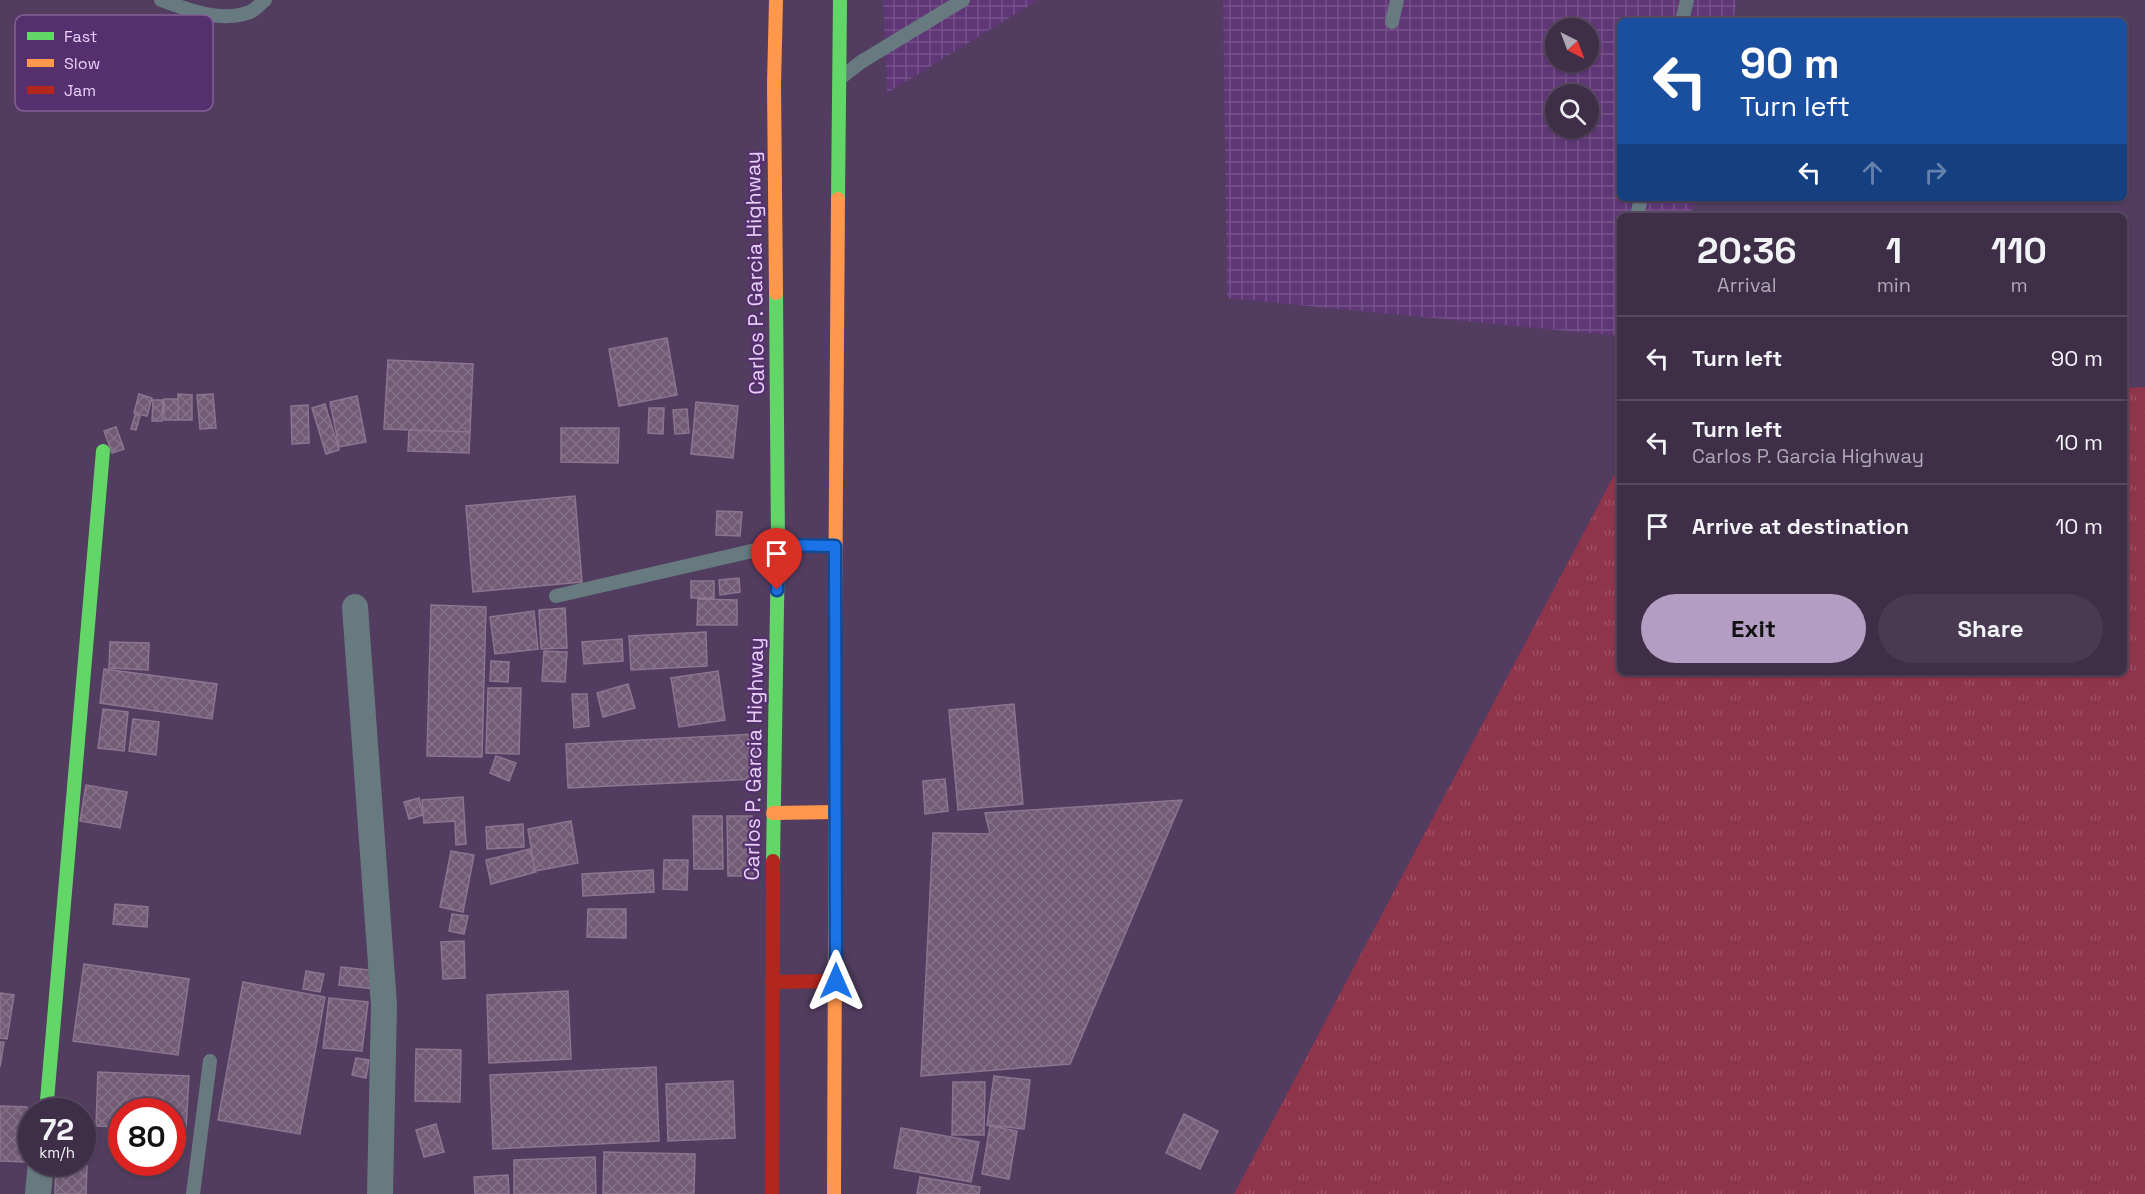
<!DOCTYPE html>
<html lang="en">
<head>
<meta charset="utf-8">
<style>
  :root { --surface:#3e2e48; --page:#493a52; --text:#f1f3f6; --muted:#ada8b4; --line:#574a60; --accent:#b39dc2 }
  body { margin:0; font-family:"Space Grotesk",sans-serif; background:var(--page); color:var(--text); height:100vh; display:flex; flex-direction:column; font-size:22px; white-space:nowrap }
  * { box-sizing:border-box; margin:0 }
  p { font-size:20px; color:var(--muted) }
  .icon { flex:none; width:33px; height:33px; fill:none; stroke:currentColor; stroke-width:2; stroke-linecap:round; stroke-linejoin:round }
  .map { position:relative; flex:1; overflow:hidden }
  .drawer { position:absolute; left:1617px; top:213px; width:510px; height:462px; display:flex; flex-direction:column; background:var(--surface); border-radius:9px; box-shadow:0 2px 4px #0004,0 0 0 2px var(--line) }
  .drawer>* { flex:none }
  .top-card { position:absolute; left:1617px; top:18px; width:510px; height:183px; border-radius:9px; box-shadow:0 2px 4px #0004,0 0 0 2px var(--line); background:#1a4fa0; color:#fff; overflow:hidden }
  .needle { width:39px; rotate:138deg }
  .buttons { position:absolute; left:1545px; top:18px; display:grid; gap:12px }
  .buttons a { display:grid; place-items:center; width:54px; height:54px; border-radius:50%; background:var(--surface); box-shadow:0 2px 4px #0004,0 0 0 2px var(--line); font-size:30px }
  .speed { position:absolute; left:18px; top:1098px; display:flex; gap:12px; font-size:30px; font-weight:700; text-align:center }
  .speed>* { display:grid; place-content:center; width:78px; height:78px; border-radius:50%; background:var(--surface); box-shadow:0 2px 4px #0004,0 0 0 2px var(--line); line-height:1 }
  .speed small { font-size:15px; font-weight:400 }
  .speed .limit { border:9px solid #d22; background:#fff; color:#111 }
  .pin { position:absolute; display:grid; place-items:center; width:51px; height:51px; color:#fff; margin:-62px -26px; border-radius:50% 50% 50% 0; rotate:-45deg; box-shadow:0 0 6px #0007 }
  .pin .icon { rotate:45deg }
  .me { position:absolute; width:66px; margin:-33px; rotate:0deg; stroke-linejoin:round; filter:drop-shadow(0 0 4px #0008) }
  .turn { display:flex; align-items:center; gap:21px; height:126px; padding:0 24px; font-size:27px }
  .turn .icon { width:78px; height:78px; stroke-width:2.5 }
  .turn b { display:block; font-size:42px; line-height:51px }
  .lanes { display:flex; align-items:center; height:57px; padding:0 24px; background:#0003; justify-content:center; gap:30px; direction:ltr }
  .lanes .off { opacity:.35 }
  .eta { display:flex; justify-content:space-evenly; align-items:center; height:102px; text-align:center }
  .eta b { font-size:36px; font-weight:700; line-height:42px }
  .action { display:flex; gap:12px; margin-top:auto; padding:12px 24px }
  .action a { flex:1; height:69px; border-radius:36px; background:var(--accent); color:#111; font-size:24px; font-weight:700; line-height:69px; text-align:center }
  .action a+a { background:var(--page); color:var(--text) }
  ul { padding:0; list-style:none }
  li { display:flex; align-items:center; gap:18px; height:84px; padding:0 24px; border-top:2px solid var(--line) }
  li div { flex:1 }
  li b { display:block; font-size:22px }
  li em { font-style:normal }
  .map>svg:first-child { display:block }
  .industrial { fill:url(#industrial-grid); fill-rule:evenodd }
  .grass { fill:url(#grass-tufts) }
  .building { fill:url(#building-cross-hatch); stroke:#8b758f; stroke-width:1.5 }
  .lines { fill:none; stroke-linecap:round; stroke-linejoin:round }
  .lane { stroke:#677a7f; stroke-width:14 }
  .street { stroke:#677a7f; stroke-width:26 }
  .fast { stroke:#63d668; stroke-width:14 }
  .slow { stroke:#ff974d; stroke-width:14 }
  .jam { stroke:#b3261e; stroke-width:14 }
  .route-casing { stroke:#114b97; stroke-width:15 }
  .route { stroke:#1a73e8; stroke-width:10 }
  .labels { text-anchor:middle; stroke-width:4.5; stroke-linejoin:round; paint-order:stroke }
  .street-label { font-size:21px; fill:#e7d1f6; stroke:#562f6e }
  .key { fill:#562f6e; stroke:#826097; stroke-width:1.5 }
  .key-label { font-size:16px; fill:#e7d1f6 }
</style>
</head>
<body>
<div class="map">
<svg width="2145" height="1194" viewBox="0 0 2145 1194">
  <defs>
    <pattern id="industrial-grid" width="8" height="8" patternUnits="userSpaceOnUse" patternTransform="scale(1.5)"><rect width="8" height="8" fill="#5f3676"/><path d="M0 4h8M4 0v8" fill="none" stroke="#76528a"/></pattern>
    <pattern id="grass-tufts" width="24" height="20" patternUnits="userSpaceOnUse" patternTransform="scale(1.5)"><rect width="24" height="20" fill="#8e344b"/><path d="M3 7l-1-3M5 7V3M7 7l1-3M15 17l-1-3M17 17v-4M19 17l1-3" fill="none" stroke="#9e5066"/></pattern>
    <pattern id="building-cross-hatch" width="8" height="8" patternUnits="userSpaceOnUse" patternTransform="scale(1.5)"><rect width="8" height="8" fill="#715b75"/><path d="M0 0l8 8M0 8l8-8" fill="none" stroke="#857289"/></pattern>
  </defs>
  <rect width="100%" height="100%" fill="#523d60"/>
  <path class="industrial" d="M 883,0 L 1038,0 L 887,93 Z
    M 1223,0 L 1737,0 L 1733,21 L 1620,21 L 1620,198 L 1695,198 L 1691,216 L 1620,216 L 1620,336 L 1227,298 ZM 1556,28 L 1588,28 L 1588,62 L 1556,62 ZM 1556,94 L 1588,94 L 1588,128 L 1556,128 Z"/>
  <path class="grass" d="M 2145,387 L 2145,1194 L 1234,1194 L 1620,464 L 1620,672 L 2124,672 L 2124,388 Z"/>
  <path class="building" d="M 667,338 L 677,395 L 619,406 L 609,349 Z
    M 388,360 L 473,364 L 470,432 L 384,429 Z
    M 139,394 L 152,398 L 147,416 L 134,413 Z
    M 178,394 L 192,395 L 192,420 L 178,420 Z
    M 213,394 L 216,428 L 200,429 L 197,395 Z
    M 357,396 L 366,442 L 339,447 L 330,402 Z
    M 164,399 L 178,399 L 178,420 L 164,420 Z
    M 153,400 L 163,400 L 162,421 L 152,421 Z
    M 696,402 L 738,406 L 733,458 L 691,454 Z
    M 325,404 L 339,450 L 326,454 L 312,408 Z
    M 308,405 L 309,443 L 292,444 L 291,406 Z
    M 649,408 L 664,408 L 663,434 L 648,433 Z
    M 687,409 L 689,433 L 675,434 L 673,410 Z
    M 135,415 L 140,416 L 136,430 L 131,429 Z
    M 116,427 L 124,449 L 112,453 L 104,431 Z
    M 561,428 L 619,428 L 618,463 L 561,462 Z
    M 409,430 L 470,432 L 469,453 L 408,451 Z
    M 575,496 L 582,582 L 473,592 L 466,506 Z
    M 717,511 L 742,512 L 740,536 L 716,535 Z
    M 739,578 L 740,592 L 720,595 L 719,580 Z
    M 691,581 L 714,581 L 714,598 L 691,598 Z
    M 698,599 L 737,600 L 737,625 L 697,625 Z
    M 431,605 L 486,607 L 482,757 L 427,756 Z
    M 565,608 L 567,648 L 541,649 L 539,610 Z
    M 534,611 L 538,649 L 495,654 L 490,617 Z
    M 706,632 L 707,666 L 631,670 L 629,636 Z
    M 622,639 L 623,661 L 584,664 L 582,642 Z
    M 110,642 L 149,643 L 148,670 L 109,668 Z
    M 544,651 L 567,652 L 565,682 L 542,681 Z
    M 491,661 L 509,662 L 508,682 L 490,681 Z
    M 104,669 L 217,684 L 212,719 L 100,703 Z
    M 718,671 L 725,720 L 679,727 L 671,678 Z
    M 628,684 L 635,708 L 603,717 L 597,693 Z
    M 488,688 L 521,688 L 519,754 L 486,753 Z
    M 572,694 L 587,694 L 589,726 L 574,728 Z
    M 1014,704 L 1023,804 L 958,810 L 949,710 Z
    M 103,709 L 128,712 L 124,751 L 98,748 Z
    M 133,719 L 159,722 L 156,755 L 129,751 Z
    M 755,734 L 757,779 L 568,788 L 566,744 Z
    M 496,756 L 516,763 L 509,781 L 490,773 Z
    M 945,779 L 948,811 L 925,814 L 923,781 Z
    M 86,785 L 127,792 L 120,828 L 80,821 Z
    M 463,797 L 466,844 L 456,845 L 455,821 L 424,823 L 422,800 Z
    M 419,798 L 423,815 L 409,819 L 404,802 Z
    M 1182,800 L 1070,1064 L 921,1076 L 933,833 L 990,834 L 985,813 Z
    M 693,816 L 722,816 L 723,869 L 694,869 Z
    M 727,816 L 752,816 L 753,876 L 728,876 Z
    M 571,821 L 578,863 L 535,871 L 528,829 Z
    M 523,824 L 524,847 L 487,849 L 486,827 Z
    M 530,849 L 536,872 L 491,884 L 486,860 Z
    M 451,851 L 474,855 L 463,912 L 440,907 Z
    M 664,860 L 688,860 L 687,890 L 663,889 Z
    M 653,870 L 654,892 L 583,896 L 582,874 Z
    M 115,904 L 148,907 L 147,927 L 113,924 Z
    M 588,909 L 626,909 L 626,938 L 587,937 Z
    M 452,914 L 468,916 L 464,934 L 449,931 Z
    M 464,941 L 465,978 L 443,979 L 441,942 Z
    M 84,964 L 189,979 L 178,1055 L 73,1041 Z
    M 341,967 L 377,971 L 375,989 L 339,985 Z
    M 306,971 L 324,974 L 320,992 L 303,989 Z
    M 243,982 L 325,997 L 300,1134 L 218,1120 Z
    M 568,991 L 571,1059 L 489,1063 L 487,995 Z
    M 0,993 L 14,995 L 7,1039 L 0,1038 Z
    M 329,998 L 368,1002 L 362,1051 L 323,1048 Z
    M 0,1042 L 4,1042 L 0,1067 Z
    M 416,1049 L 461,1050 L 460,1102 L 415,1101 Z
    M 356,1058 L 369,1060 L 366,1078 L 352,1075 Z
    M 656,1067 L 659,1141 L 493,1149 L 490,1075 Z
    M 98,1072 L 189,1076 L 186,1129 L 172,1129 L 172,1112 L 122,1112 L 122,1127 L 96,1126 Z
    M 994,1076 L 1030,1080 L 1024,1129 L 987,1125 Z
    M 733,1081 L 735,1138 L 668,1141 L 666,1084 Z
    M 953,1082 L 985,1082 L 984,1135 L 952,1135 Z
    M 0,1106 L 27,1107 L 25,1162 L 0,1161 Z
    M 1184,1114 L 1218,1131 L 1200,1169 L 1166,1153 Z
    M 436,1124 L 444,1152 L 424,1157 L 416,1130 Z
    M 990,1126 L 1017,1131 L 1009,1179 L 982,1174 Z
    M 901,1128 L 979,1142 L 971,1182 L 894,1168 Z
    M 604,1152 L 695,1154 L 694,1194 L 603,1194 Z
    M 595,1157 L 596,1194 L 514,1194 L 514,1160 Z
    M 56,1165 L 87,1166 L 86,1194 L 55,1194 Z
    M 508,1175 L 509,1194 L 475,1194 L 474,1177 Z
    M 920,1177 L 980,1187 L 979,1194 L 917,1194 Z"/>
  <g class="lines">
    <path class="lane" d="M 161,0 C 188,10 222,23 250,12 C 255,10 260,4 265,0
      M 1682,21 L 1687,0
      M 1392,22 L 1397,0
      M 843,76 L 861,62 L 963,0
      M 1637,216 L 1641,198
      M 556,596 L 778,545 L 835,546
      M 193,1194 L 210,1061"/>
    <path class="street" d="M 355,607 L 384,1005 L 380,1194
      M 38,1194 L 41,1162"/>
    <path class="fast" d="M 838,199 L 840,0
      M 835,630 L 835,933
      M 773,861 L 778,545 L 776,293
      M 46,1112 L 103,451"/>
    <path class="slow" d="M 776,293 L 774,85 L 776,0
      M 835,630 L 838,199
      M 773,813 L 836,812
      M 834,1194 L 835,933"/>
    <path class="jam" d="M 772,982 L 836,981
      M 772,1194 L 773,861"/>
  </g>
  <g class="lines">
    <g class="route-casing">
      <path id="route" d="M 777,590 L 778,545 L 835,546 L 836,981"/>
    </g>
    <use href="#route" class="route"/>
  </g>
  <g class="labels">
    <g class="street-label">
      <text transform="translate(755 273) rotate(-91)" y="7">Carlos P. Garcia Highway</text>
      <text transform="translate(754 759) rotate(-89)" y="7">Carlos P. Garcia Highway</text>
    </g>
  </g>
  <rect x="15" y="15" width="198" height="96" rx="9" class="key"/>
  <rect x="27" y="32" width="27" height="8" fill="#63d668"/>
  <rect x="27" y="59" width="27" height="8" fill="#ff974d"/>
  <rect x="27" y="86" width="27" height="8" fill="#b3261e"/>
  <g class="key-label">
    <text x="64" y="42">Fast</text>
    <text x="64" y="69">Slow</text>
    <text x="64" y="96">Jam</text>
  </g>
</svg>
<div class="buttons">
<a><svg class="needle" viewBox="-14 -14 28 28"><path d="M0-13l5 13h-10z" fill="#e53935"/><path d="M0 13l5-13h-10z" fill="#ada8b4"/></svg></a>
<a><svg class="icon" aria-label="search" viewBox="0 0 24 24"><circle cx="10" cy="10" r="6"/><path d="M15 15l6 6"/></svg></a>
</div>
<div class="speed"><div>72<small>km/h</small></div><div class="limit">80</div></div>
<div class="pin" style="left:777px;top:590px;background:#d93025"><svg class="icon" aria-label="arrive" viewBox="0 0 24 24"><path d="M6 21V4h12l-3 4 3 4H6"/></svg></div>
<svg class="me" style="left:836px;top:981px" viewBox="-20 -20 40 40"><path d="M0-17L14 15 0 8-14 15z" fill="#1a73e8" stroke="#fff" stroke-width="4"/></svg>
<div class="top-card">
<div class="turn"><svg class="icon" aria-label="left" viewBox="0 0 24 24"><path d="M17 20v-9H6M10 6l-5 5 5 5"/></svg><div><b>90 m</b>Turn left</div></div>
<div class="lanes"><svg class="icon" aria-label="left" viewBox="0 0 24 24"><path d="M17 20v-9H6M10 6l-5 5 5 5"/></svg><svg class="icon off" aria-label="ahead" viewBox="0 0 24 24"><path d="M12 20V5M6 11l6-6 6 6"/></svg><svg class="icon off" aria-label="right" viewBox="0 0 24 24"><path d="M7 20v-9h11M14 6l5 5-5 5"/></svg></div>
</div>
<section class="drawer">
<div class="eta">
<div><b>20:36</b><p>Arrival</p></div>
<div><b>1</b><p>min</p></div>
<div><b>110</b><p>m</p></div>
</div>
<ul>
<li><svg class="icon" aria-label="left" viewBox="0 0 24 24"><path d="M17 20v-9H6M10 6l-5 5 5 5"/></svg><div><b>Turn left</b></div><em>90 m</em></li>
<li><svg class="icon" aria-label="left" viewBox="0 0 24 24"><path d="M17 20v-9H6M10 6l-5 5 5 5"/></svg><div><b>Turn left</b><p>Carlos P. Garcia Highway</p></div><em>10 m</em></li>
<li><svg class="icon" aria-label="arrive" viewBox="0 0 24 24"><path d="M6 21V4h12l-3 4 3 4H6"/></svg><div><b>Arrive at destination</b></div><em>10 m</em></li>
</ul>
<div class="action"><a>Exit</a><a>Share</a></div>
</section>
</div>
</body>
</html>
